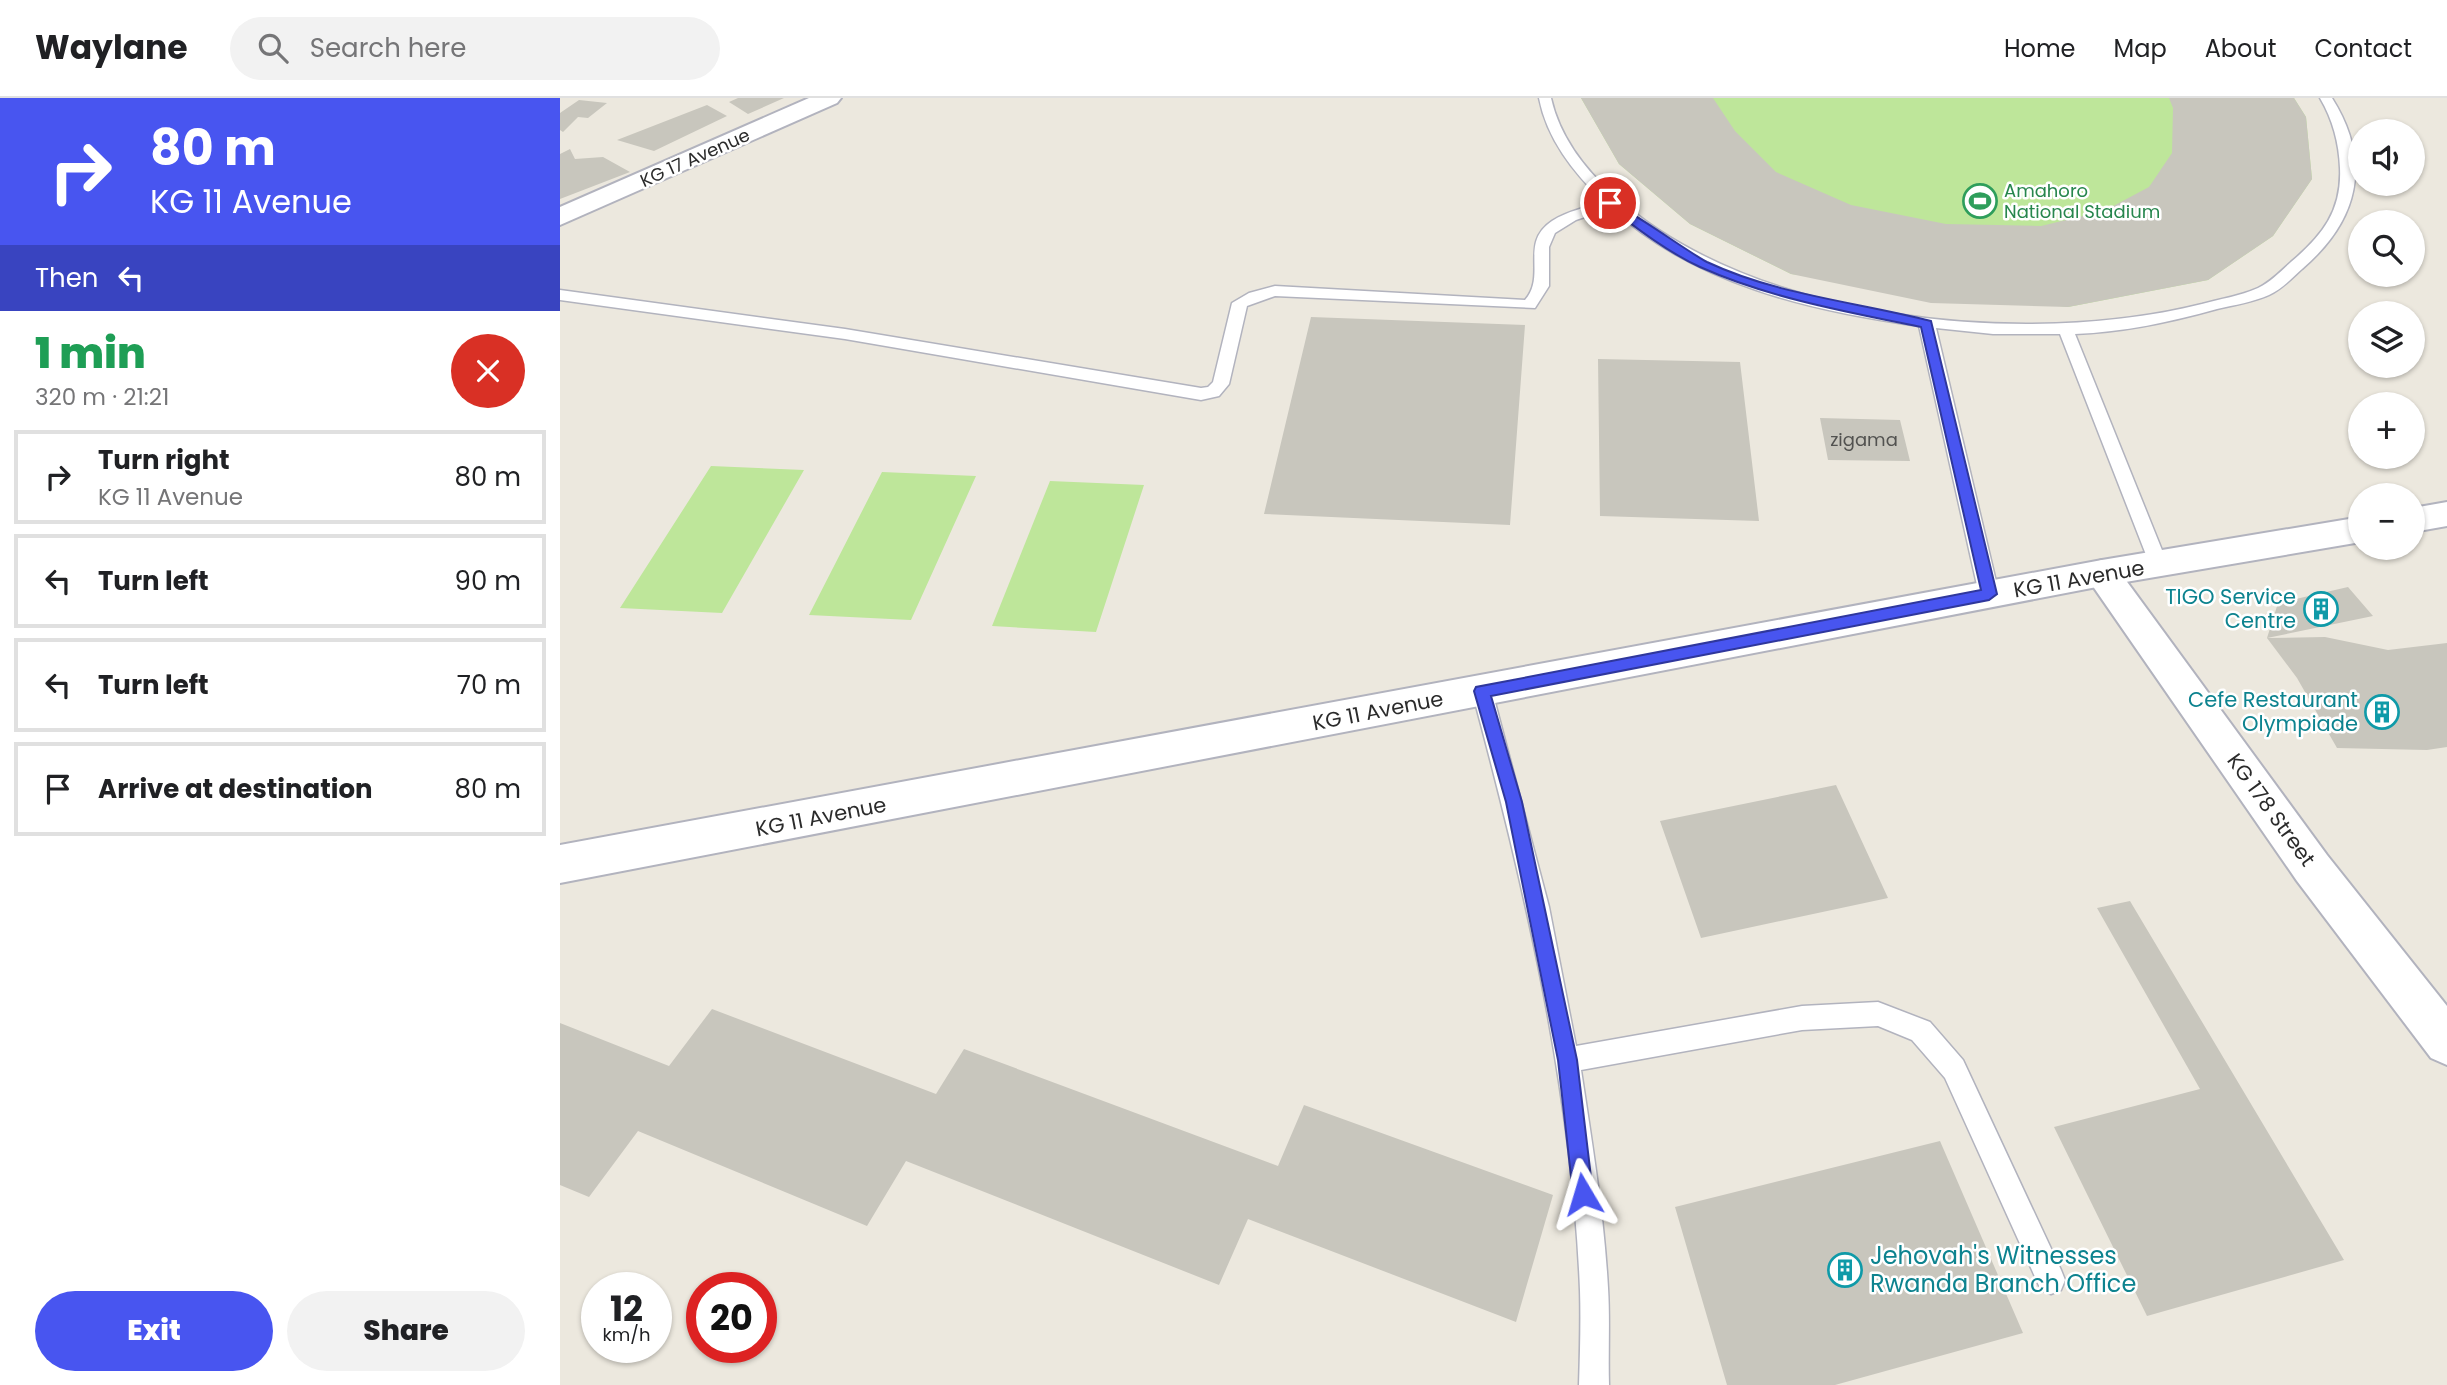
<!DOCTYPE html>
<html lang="en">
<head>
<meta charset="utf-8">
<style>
  :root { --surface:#fff; --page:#f2f2f2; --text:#202124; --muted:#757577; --line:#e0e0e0; --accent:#4855f0 }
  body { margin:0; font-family:Poppins,sans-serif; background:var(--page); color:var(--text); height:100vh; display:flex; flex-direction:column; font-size:26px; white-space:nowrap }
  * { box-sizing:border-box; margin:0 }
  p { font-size:23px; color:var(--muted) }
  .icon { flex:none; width:38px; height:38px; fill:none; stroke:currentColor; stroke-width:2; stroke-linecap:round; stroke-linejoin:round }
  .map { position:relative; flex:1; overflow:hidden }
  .details { display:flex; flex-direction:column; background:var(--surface); width:560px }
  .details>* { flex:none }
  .hud { background:#4855f0; color:#fff; overflow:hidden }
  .tools { position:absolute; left:1788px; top:21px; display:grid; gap:14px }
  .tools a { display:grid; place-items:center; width:77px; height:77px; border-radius:50%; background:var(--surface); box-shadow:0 2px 5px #0004; font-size:35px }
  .speed { position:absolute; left:21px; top:1174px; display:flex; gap:14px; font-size:35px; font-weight:700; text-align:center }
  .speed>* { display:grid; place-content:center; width:91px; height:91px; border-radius:50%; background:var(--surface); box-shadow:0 2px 5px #0004; line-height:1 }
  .speed small { font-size:18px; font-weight:400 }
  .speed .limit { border:10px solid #d22; background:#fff; color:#111 }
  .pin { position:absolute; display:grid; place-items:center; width:60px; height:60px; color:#fff; margin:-30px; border:4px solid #fff; border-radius:50%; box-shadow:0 2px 7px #0007 }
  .me { position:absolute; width:77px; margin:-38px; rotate:353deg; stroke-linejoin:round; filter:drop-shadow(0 0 5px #0008) }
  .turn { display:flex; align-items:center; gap:24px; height:147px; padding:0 35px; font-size:32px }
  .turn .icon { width:91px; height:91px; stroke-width:2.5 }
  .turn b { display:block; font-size:49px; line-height:60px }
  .then { display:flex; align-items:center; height:66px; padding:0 35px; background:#0003; gap:14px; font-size:26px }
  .round { display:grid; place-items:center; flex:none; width:74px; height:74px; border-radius:37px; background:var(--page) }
  .headline { display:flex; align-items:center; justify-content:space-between; height:119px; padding:0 35px }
  h1 { font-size:42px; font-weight:800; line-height:52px; color:#1e9e55 }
  .button { display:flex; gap:14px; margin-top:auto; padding:14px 35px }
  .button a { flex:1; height:80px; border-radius:42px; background:var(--accent); color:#fff; font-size:28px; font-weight:800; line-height:80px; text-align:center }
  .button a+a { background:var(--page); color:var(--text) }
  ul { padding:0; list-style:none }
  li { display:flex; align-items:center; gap:21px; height:94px; margin:0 14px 10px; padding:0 21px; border:4px solid var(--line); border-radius:0px }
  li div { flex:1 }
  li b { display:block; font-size:26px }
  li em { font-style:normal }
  header { display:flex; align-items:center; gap:42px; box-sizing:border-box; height:98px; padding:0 35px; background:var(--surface); border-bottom:2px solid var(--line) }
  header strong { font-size:33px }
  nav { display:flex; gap:38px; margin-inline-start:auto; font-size:24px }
  .search { width:490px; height:63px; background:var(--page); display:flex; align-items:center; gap:18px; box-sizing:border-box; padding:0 24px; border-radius:38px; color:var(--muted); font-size:26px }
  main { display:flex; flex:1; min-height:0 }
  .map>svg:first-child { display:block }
  .pitch { fill:#bee69a }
  .building { fill:#c8c6bd }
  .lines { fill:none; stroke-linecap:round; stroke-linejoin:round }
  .service-casing { stroke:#b2b3be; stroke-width:3 }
  .minor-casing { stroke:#b2b3be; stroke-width:4 }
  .tertiary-casing { stroke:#b2b3be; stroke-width:4 }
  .secondary-casing { stroke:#b2b3be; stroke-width:4 }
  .service { fill:#fff; fill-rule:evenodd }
  .minor { fill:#fff; fill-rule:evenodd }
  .tertiary { fill:#fff; fill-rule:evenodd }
  .secondary { fill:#fff; fill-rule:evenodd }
  .route { fill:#4855f0; stroke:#2f379c; stroke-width:2 }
  .labels { text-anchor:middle; stroke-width:5; stroke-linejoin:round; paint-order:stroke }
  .far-street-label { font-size:18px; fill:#2b2b2b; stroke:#fff }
  .far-leisure-label { font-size:18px; fill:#27864d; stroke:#fff; text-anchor:start }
  .number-label { font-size:18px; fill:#525250 }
  .street-label { font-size:21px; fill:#2b2b2b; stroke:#fff }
  .culture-label { font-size:21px; fill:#0d838f; stroke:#fff; text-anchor:end }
  .near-culture-label { font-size:24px; fill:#0d838f; stroke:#fff; text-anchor:start }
</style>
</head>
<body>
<header>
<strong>Waylane</strong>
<div class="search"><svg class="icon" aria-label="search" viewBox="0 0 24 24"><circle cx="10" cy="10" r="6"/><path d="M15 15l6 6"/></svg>Search here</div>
<nav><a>Home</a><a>Map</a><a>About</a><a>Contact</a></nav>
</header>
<main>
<section class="details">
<div class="hud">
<div class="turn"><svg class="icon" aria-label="right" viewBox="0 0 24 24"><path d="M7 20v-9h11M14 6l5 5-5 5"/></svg><div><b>80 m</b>KG 11 Avenue</div></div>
<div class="then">Then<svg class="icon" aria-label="left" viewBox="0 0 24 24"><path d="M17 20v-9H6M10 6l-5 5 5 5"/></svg></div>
</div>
<div class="headline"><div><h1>1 min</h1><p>320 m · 21:21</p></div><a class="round" style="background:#d93025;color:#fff"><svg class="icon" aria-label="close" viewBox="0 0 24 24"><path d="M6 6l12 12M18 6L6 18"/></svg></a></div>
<ul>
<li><svg class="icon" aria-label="right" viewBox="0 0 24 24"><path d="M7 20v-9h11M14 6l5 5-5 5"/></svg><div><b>Turn right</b><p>KG 11 Avenue</p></div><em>80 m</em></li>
<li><svg class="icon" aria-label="left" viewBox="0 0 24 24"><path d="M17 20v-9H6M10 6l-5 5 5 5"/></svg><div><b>Turn left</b></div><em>90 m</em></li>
<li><svg class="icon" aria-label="left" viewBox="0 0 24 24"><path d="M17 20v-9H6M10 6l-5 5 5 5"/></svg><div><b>Turn left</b></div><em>70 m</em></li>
<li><svg class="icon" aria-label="arrive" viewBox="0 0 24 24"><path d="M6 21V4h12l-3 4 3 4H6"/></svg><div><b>Arrive at destination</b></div><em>80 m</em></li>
</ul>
<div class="button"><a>Exit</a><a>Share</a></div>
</section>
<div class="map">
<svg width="1887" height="1287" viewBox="0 0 1887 1287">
  <rect width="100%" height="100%" fill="#ece8de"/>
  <path class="pitch" d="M 1021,0 L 1734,0 L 1746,19 L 1752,81 L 1713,138 L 1648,182 L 1508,209 L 1231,176 L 1130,126 L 1059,66 Z
    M 151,368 L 244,372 L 162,515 L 60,510 Z
    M 322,374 L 416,378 L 351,522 L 249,517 Z
    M 490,383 L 584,387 L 536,534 L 432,528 Z"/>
  <path class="building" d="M 178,0 L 224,0 L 188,16 L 169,4 Z
    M 1021,0 L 1153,0 L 1175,33 L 1216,74 L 1291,107 L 1386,126 L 1481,128 L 1544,113 L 1589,89 L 1612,55 L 1613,10 L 1609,0 L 1734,0 L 1746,19 L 1752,81 L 1713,138 L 1648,182 L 1508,209 L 1371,205 L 1231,176 L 1130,126 L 1059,66 Z
    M 19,2 L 47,5 L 28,20 L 18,19 L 3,34 L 0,32 L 0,15 Z
    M 147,7 L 167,18 L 94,53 L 57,42 Z
    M 10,51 L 15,61 L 43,59 L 70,74 L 0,101 L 0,56 Z
    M 751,219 L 965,227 L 950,427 L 704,416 Z
    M 1038,261 L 1180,264 L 1199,423 L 1040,418 Z
    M 1260,320 L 1340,322 L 1350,363 L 1268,362 Z
    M 1788,489 L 1813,518 L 1707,540 L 1718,505 Z
    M 1765,539 L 1828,552 L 1887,545 L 1887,649 L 1867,652 L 1777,650 L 1737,580 L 1707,540 Z
    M 1276,687 L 1328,800 L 1141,840 L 1100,723 Z
    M 1570,803 L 1784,1162 L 1587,1218 L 1494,1029 L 1640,991 L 1537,810 Z
    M 152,911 L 376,996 L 404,951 L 718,1068 L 744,1007 L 993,1097 L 956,1224 L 688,1121 L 659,1187 L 346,1063 L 307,1128 L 78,1033 L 29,1099 L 0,1087 L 0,925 L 109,968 Z
    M 1380,1043 L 1463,1235 L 1275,1287 L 1167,1287 L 1115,1109 Z"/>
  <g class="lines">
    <g class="service-casing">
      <path id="service" d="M 979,0 L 991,0 C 1000,40 1026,73 1057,100 C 1195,224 1467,250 1642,206 C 1660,201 1680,198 1698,190 C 1711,184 1721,173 1731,164 C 1762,138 1782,113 1780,70 C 1779,45 1773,22 1760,0 L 1772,0 C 1813,65 1798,123 1742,171 C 1732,180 1722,191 1709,197 C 1693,204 1675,207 1657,211 C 1611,224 1564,234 1515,236 L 1608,467 L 1606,472 L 1592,472 L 1590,467 L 1500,236 L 1433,236 L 1376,230 L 1439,496 L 1436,501 L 1429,503 L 1422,501 L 1419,496 L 1359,228 C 1251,213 1134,186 1051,110 L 1016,122 L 995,135 L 989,149 L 989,188 L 975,210 L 715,198 L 687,208 L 669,286 L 659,298 L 641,302 L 285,241 L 0,202 L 0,192 L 285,231 L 641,290 L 648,289 L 653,284 L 672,205 L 689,195 L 715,188 L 965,202 C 987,177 959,145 992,123 C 1007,113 1026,110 1043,103 C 1013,74 987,41 979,0 Z
        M 922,585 L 929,587 L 932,593 L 989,809 L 1016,948 L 1242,908 L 1318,904 L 1370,924 L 1403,962 L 1501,1172 L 1505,1182 L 1501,1192 L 1491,1196 L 1481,1192 L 1385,980 L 1352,942 L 1318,928 L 1242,932 L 1021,972 C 1032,1044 1044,1117 1048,1190 C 1050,1223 1048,1255 1049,1287 L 1019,1287 C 1020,1255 1021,1223 1020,1192 C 1012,991 964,786 912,593 L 915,587 Z"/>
    </g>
    <g class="minor-casing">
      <path id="minor" d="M 1542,462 L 1554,466 L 1767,757 L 1887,908 L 1887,967 L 1871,960 L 1737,783 L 1530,484 L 1525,475 L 1530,466 Z"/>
    </g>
    <g class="tertiary-casing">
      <path id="tertiary" d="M 249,0 L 281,0 L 277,5 L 0,127 L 0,109 Z"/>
    </g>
    <g class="secondary-casing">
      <path id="secondary" d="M 1887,404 L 1887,428 L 1853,434 L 1853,410 Z
        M 1801,419 L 1801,444 L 1542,488 L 0,785 L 0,747 L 1542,462 Z"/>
    </g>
    <use href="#service" class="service"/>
    <use href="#minor" class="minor"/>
    <use href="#tertiary" class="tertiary"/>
    <use href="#secondary" class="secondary"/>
  </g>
  <path class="route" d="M 1046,103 C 1057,102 1129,155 1147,164 C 1217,197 1297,204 1371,223 L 1437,496 L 1429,502 L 931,598 L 962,704 L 1017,962 L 1033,1096 L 1031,1104 L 1023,1106 L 1016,1104 L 1013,1096 L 998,962 L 946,704 L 914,593 L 916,589 L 1421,492 L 1361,229 C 1287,214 1209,200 1140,169 C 1107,154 1075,129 1046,107 Z"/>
  <defs>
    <g id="stadium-ring" transform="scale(1.75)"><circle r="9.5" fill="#fff" stroke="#2e9e5b" stroke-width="1.5"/><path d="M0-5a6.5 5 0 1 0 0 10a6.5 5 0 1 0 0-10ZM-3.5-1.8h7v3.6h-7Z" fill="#2e9e5b"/></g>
    <g id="building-ring" transform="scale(1.75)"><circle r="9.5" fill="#fff" stroke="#0f9aa8" stroke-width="1.5"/><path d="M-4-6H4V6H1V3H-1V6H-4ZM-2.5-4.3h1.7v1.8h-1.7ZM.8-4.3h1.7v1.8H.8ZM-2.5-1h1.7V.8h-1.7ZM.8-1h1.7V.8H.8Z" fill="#0f9aa8"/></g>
  </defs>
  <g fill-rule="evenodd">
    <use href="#stadium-ring" x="1420" y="103"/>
    <use href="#building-ring" x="1761" y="511"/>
    <use href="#building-ring" x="1822" y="614"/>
    <use href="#building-ring" x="1285" y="1172"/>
  </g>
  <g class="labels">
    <g class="far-street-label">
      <text transform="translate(135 60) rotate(-24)" y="6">KG 17 Avenue</text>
    </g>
    <g class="far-leisure-label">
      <text x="1444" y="99">Amahoro<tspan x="1444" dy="21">National Stadium</tspan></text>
    </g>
    <g class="number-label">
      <text x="1304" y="348">zigama</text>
    </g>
    <g class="street-label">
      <text transform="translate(1519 481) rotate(-10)" y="7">KG 11 Avenue</text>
      <text transform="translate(818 613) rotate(-11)" y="7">KG 11 Avenue</text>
      <text transform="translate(1711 712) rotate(54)" y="7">KG 178 Street</text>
      <text transform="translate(261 719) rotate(-11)" y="7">KG 11 Avenue</text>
    </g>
    <g class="culture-label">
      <text x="1736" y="506">TIGO Service<tspan x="1736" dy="24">Centre</tspan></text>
      <text x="1798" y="609">Cefe Restaurant<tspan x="1798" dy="24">Olympiade</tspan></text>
    </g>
    <g class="near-culture-label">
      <text x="1310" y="1166">Jehovah's Witnesses<tspan x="1310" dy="28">Rwanda Branch Office</tspan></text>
    </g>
  </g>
</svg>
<div class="tools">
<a><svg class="icon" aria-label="sound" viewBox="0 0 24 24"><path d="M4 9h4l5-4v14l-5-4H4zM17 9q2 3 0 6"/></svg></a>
<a><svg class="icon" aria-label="search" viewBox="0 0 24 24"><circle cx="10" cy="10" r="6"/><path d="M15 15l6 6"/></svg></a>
<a><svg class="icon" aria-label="layers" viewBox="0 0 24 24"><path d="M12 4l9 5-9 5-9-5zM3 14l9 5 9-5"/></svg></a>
<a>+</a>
<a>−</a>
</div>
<div class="speed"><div>12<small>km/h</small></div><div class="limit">20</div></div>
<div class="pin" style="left:1050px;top:105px;background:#d93025"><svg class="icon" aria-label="arrive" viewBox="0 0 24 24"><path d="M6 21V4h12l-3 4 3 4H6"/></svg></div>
<svg class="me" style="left:1023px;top:1096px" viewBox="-20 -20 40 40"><path d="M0-17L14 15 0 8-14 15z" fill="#4855f0" stroke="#fff" stroke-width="4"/></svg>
</div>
</main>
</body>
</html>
